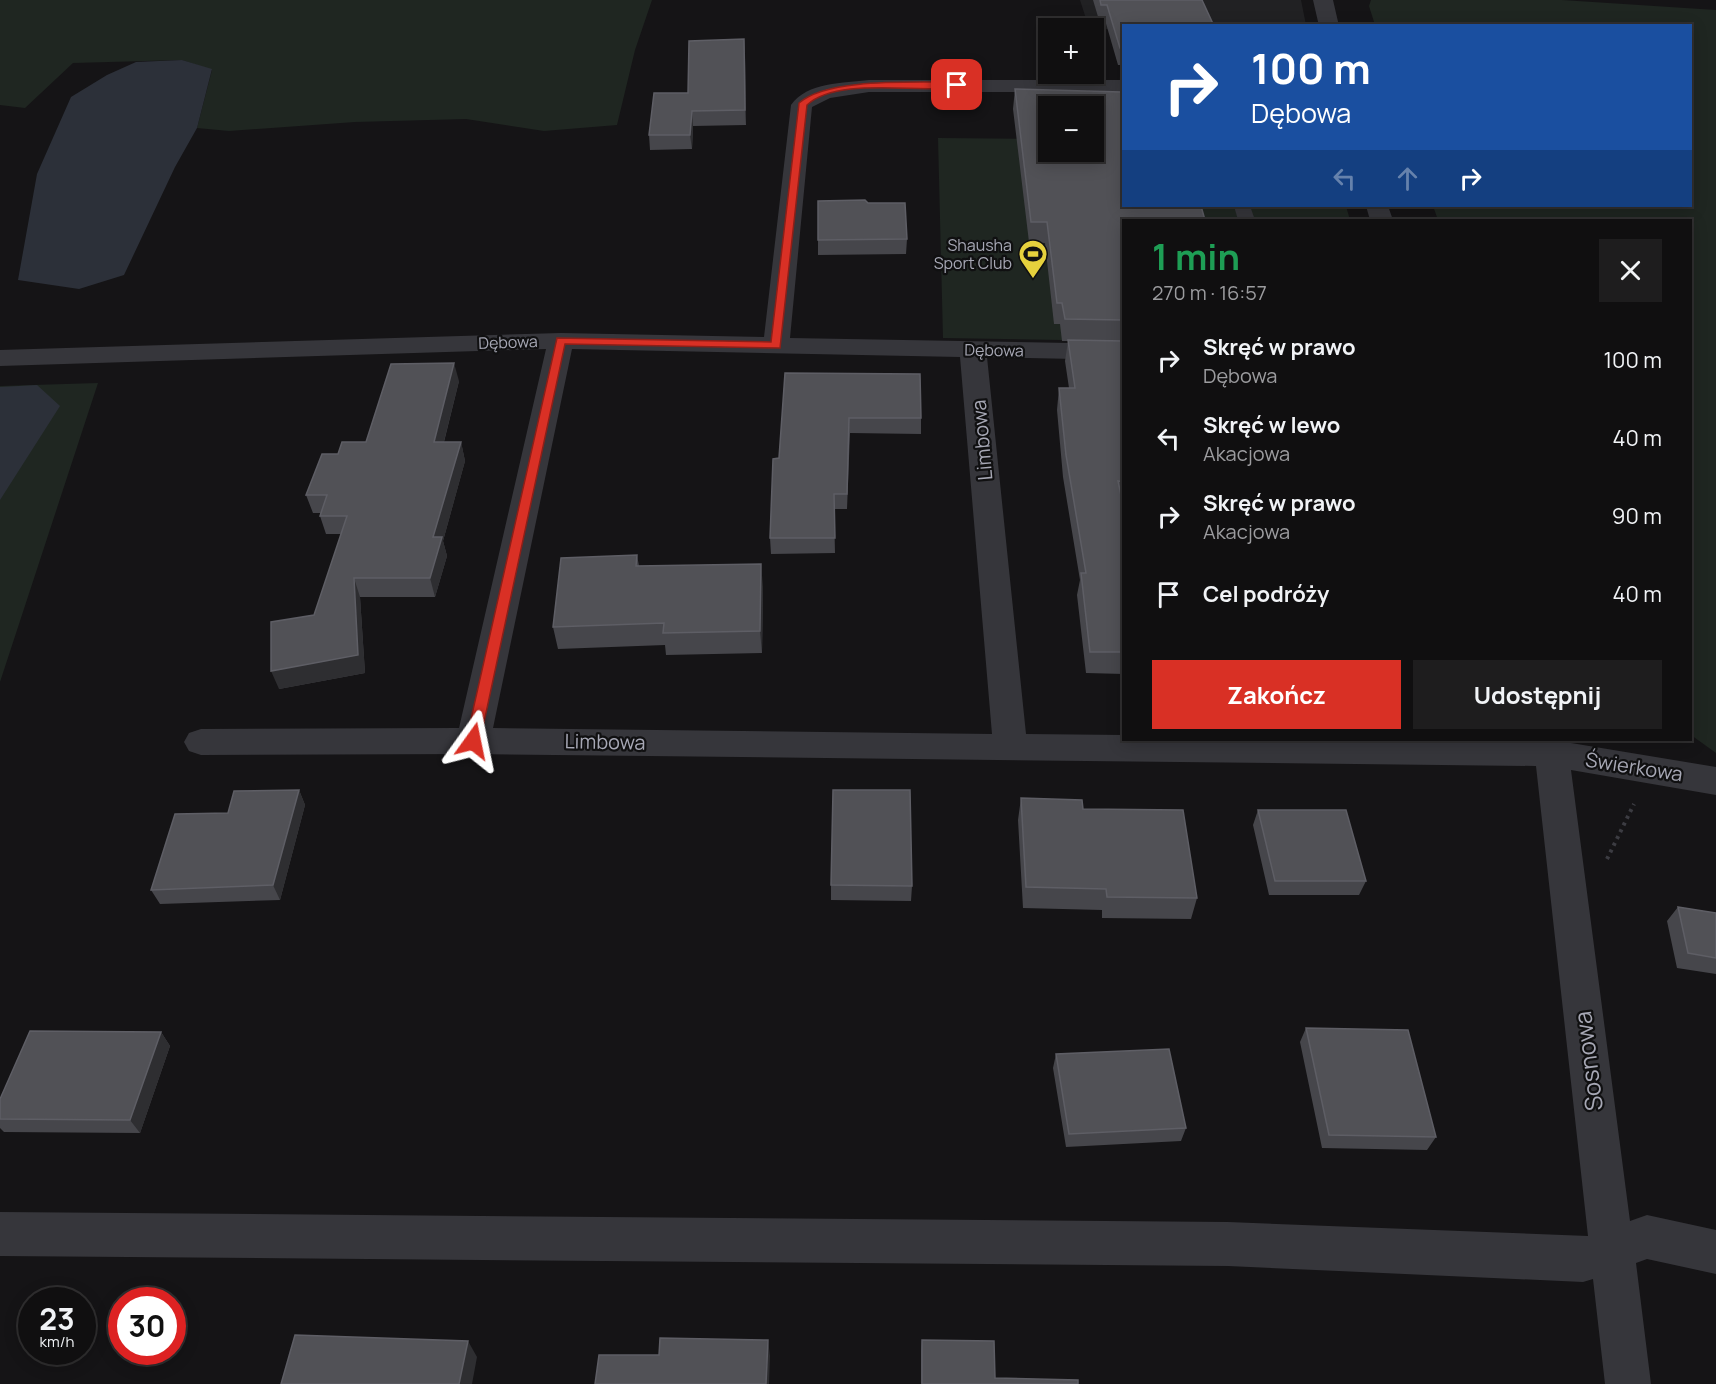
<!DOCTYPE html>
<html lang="pl">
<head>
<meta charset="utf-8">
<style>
  :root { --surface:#100f10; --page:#1e1d1e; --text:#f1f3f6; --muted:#9c9c9f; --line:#302f30; --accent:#d93025 }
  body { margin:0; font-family:Manrope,sans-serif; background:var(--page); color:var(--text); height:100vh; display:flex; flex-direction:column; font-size:22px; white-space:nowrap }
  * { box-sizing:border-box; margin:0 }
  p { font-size:20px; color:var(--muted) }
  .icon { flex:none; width:33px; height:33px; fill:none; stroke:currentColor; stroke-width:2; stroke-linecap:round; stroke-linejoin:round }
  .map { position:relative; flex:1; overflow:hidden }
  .side { position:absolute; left:1122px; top:219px; width:570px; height:522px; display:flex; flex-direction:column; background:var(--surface); border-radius:0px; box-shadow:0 3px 15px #0003,0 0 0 2px var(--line) }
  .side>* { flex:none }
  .banner { position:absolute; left:1122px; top:24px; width:570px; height:183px; border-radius:0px; box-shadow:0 3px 15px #0003,0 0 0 2px var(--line); background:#1a4fa0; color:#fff; overflow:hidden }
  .fabs { position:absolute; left:1038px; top:18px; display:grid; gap:12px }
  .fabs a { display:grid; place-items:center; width:66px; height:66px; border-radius:0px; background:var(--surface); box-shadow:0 3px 15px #0003,0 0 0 2px var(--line); font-size:30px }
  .speed { position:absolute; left:18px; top:1287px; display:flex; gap:12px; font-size:30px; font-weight:700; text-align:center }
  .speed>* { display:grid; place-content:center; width:78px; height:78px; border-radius:50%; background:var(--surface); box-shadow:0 3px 15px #0003,0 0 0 2px var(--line); line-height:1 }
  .speed small { font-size:15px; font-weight:400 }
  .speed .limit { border:9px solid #d22; background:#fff; color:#111 }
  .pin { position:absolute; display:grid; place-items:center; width:51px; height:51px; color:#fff; margin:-26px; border-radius:12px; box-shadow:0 3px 9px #0006 }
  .me { position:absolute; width:66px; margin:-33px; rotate:12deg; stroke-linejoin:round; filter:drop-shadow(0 0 4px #0008) }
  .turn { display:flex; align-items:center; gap:21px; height:126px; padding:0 30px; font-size:27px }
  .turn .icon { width:78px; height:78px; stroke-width:2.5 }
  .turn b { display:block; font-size:42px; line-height:51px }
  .lanes { display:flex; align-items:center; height:57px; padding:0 30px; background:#0003; justify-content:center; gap:30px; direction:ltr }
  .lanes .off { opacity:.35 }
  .round { display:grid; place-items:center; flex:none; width:63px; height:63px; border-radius:0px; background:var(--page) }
  .overview { display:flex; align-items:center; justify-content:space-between; height:102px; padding:0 30px }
  h1 { font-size:36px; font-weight:700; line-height:45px; color:#1e9e55 }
  .cta { display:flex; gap:12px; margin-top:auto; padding:12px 30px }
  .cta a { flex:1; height:69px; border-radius:0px; background:var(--accent); color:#fff; font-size:24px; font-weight:700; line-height:69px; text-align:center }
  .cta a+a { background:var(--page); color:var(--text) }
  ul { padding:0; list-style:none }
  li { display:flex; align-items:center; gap:18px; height:78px; padding:0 30px }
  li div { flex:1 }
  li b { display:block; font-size:22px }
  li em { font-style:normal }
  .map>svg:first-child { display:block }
  .built { fill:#212123 }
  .green { fill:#1f2621 }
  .water { fill:#2c3039 }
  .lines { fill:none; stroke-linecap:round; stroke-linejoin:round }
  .path { stroke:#3c3c42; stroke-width:4; stroke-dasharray:3 4.5; stroke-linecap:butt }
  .service { fill:#36363b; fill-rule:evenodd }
  .minor { fill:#36363b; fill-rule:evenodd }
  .wall { fill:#46464b }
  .shaded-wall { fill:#2e2e31 }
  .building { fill:#515156; stroke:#5e5e65; stroke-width:1.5; fill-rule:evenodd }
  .route { fill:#d93025; stroke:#8d1f18; stroke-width:1.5 }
  .labels { text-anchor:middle; stroke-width:4.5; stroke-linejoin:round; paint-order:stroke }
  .far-poi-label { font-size:16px; fill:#a7a8b5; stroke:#101011; text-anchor:end }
  .far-street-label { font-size:16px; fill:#a7a8b5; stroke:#101011 }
  .street-label { font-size:20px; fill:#a7a8b5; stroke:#101011 }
  .near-street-label { font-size:24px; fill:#a7a8b5; stroke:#101011 }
</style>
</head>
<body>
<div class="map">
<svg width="1716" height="1384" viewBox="0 0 1716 1384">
  <rect width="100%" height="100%" fill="#151416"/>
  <path class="built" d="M 1080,0 L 1301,0 L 1306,25 L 1124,26 L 1123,29 L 1094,29 L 1089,28 Z"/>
  <path class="green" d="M 0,0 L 652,0 L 635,50 L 617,125 L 544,131 L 466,119 L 355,122 L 229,131 L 197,128 L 212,70 L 182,60 L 73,63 L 25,108 L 0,105 Z
    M 1371,0 L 1562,0 L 1716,10 L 1716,753 L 1691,735 L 1690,220 L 1438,220 L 1433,206 L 1690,206 L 1690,26 L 1375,25 L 1369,6 Z
    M 938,138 L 1048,139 L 1048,152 L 1094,152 L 1124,206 L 1346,206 L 1350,220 L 1124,220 L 1123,341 L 943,338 Z
    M 98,383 L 0,682 L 0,386 Z"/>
  <path class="water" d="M 182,60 L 212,69 L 197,128 L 175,167 L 124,275 L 79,289 L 18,280 L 37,174 L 71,97 L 107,75 L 136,62 Z
    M 37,385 L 60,406 L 0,500 L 0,387 Z"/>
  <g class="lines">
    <path class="path" d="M 1607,859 L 1634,804"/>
    <path class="service" d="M 1234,206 L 1250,206 L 1255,220 L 1238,220 Z"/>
    <path class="minor" d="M 1313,0 L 1333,0 L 1339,26 L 1319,26 Z
      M 869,80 L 1124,80 L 1124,92 L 869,92 L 830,98 L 812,107 L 790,338 L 1124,344 L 1124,360 L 987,357 L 1026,734 L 1124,735 L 1124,740 L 1564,740 L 1565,742 L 1716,767 L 1716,795 L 1571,770 L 1630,1221 L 1647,1215 L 1716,1230 L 1716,1274 L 1647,1259 L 1636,1263 L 1651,1384 L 1605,1384 L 1593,1279 L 1583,1282 L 1228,1266 L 0,1256 L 0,1212 L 1228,1222 L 1588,1236 L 1536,766 L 473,754 L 201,755 L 189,751 L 184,742 L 189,733 L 201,729 L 459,728 L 546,349 L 0,366 L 0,350 L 561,333 L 764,337 L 791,105 C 807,82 844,83 869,80 ZM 572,349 L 960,357 L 992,734 L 493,728 Z
      M 1366,206 L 1388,206 L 1393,220 L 1370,220 Z"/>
  </g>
  <path class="wall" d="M 1093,0 L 1202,0 L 1124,26 L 1124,65 L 1118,65 L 1105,20 L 1099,20 Z
    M 745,53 L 746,125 L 693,126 L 692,149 L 650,150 L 649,135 L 688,93 Z
    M 1015,89 L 1124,220 L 1124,503 L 1122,503 L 1124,510 L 1124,674 L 1086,673 L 1077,595 L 1080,580 L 1063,477 L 1057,410 L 1059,388 L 1069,388 L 1065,361 L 1068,341 L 1062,341 L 1060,324 L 1054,324 L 1045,243 L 1029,242 L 1013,109 Z
    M 818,201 L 907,239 L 906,254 L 818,255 Z
    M 785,373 L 921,418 L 921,434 L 850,433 L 847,509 L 834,509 L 835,553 L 771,554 L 770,538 L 779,458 Z
    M 459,381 L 444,442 L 461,442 L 465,461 L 443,541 L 447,556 L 435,597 L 360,597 L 365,673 L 279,689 L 314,615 L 341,534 L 326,534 L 320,516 L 320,513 L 313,513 L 306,495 L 366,442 Z
    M 637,555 L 639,566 L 763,587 L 762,653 L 666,655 L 665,645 L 558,649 L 553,627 Z
    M 299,790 L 305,805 L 280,900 L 160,904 L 151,890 L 228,813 Z
    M 1021,798 L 1083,809 L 1197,898 L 1191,919 L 1102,918 L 1102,910 L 1023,908 L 1018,820 Z
    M 1258,810 L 1366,881 L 1359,895 L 1269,895 L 1253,825 Z
    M 831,885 L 912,886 L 911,901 L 831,900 Z
    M 1678,907 L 1716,913 L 1716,974 L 1677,968 L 1667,921 Z
    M 1306,1028 L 1436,1137 L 1427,1150 L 1322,1148 L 1300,1042 Z
    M 161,1032 L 170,1046 L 140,1133 L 4,1132 L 0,1128 L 0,1099 Z
    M 1056,1054 L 1186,1128 L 1181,1141 L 1066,1147 L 1053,1068 Z
    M 922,1340 L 995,1378 L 1078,1384 L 921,1384 L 921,1351 Z"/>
  <path class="shaded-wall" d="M 744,39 L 745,53 L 746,125 L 745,110 Z
    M 692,111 L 693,126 L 692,149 L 690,135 Z
    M 454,363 L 459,381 L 439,461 L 434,442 Z
    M 461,442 L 465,461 L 443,541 L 447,556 L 435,597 L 430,578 L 433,537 Z
    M 761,564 L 763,587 L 762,653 L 760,631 Z
    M 354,578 L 360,597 L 365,673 L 279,689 L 271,671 Z
    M 299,790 L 305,805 L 280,900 L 273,885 Z
    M 161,1032 L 170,1046 L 140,1133 L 130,1120 Z
    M 768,1340 L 770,1356 L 769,1384 L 766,1384 Z
    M 468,1341 L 477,1357 L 472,1384 L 459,1384 Z"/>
  <path class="building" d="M 1100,0 L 1202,0 L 1214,26 L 1124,26 L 1124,48 L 1120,48 L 1107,5 L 1101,5 Z
    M 744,39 L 745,110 L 692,111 L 690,135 L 649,135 L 654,93 L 688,93 L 689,41 Z
    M 1015,89 L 1121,92 L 1124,111 L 1124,206 L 1201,206 L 1205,220 L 1124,220 L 1124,320 L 1065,319 L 1062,303 L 1057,303 L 1047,222 L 1031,222 ZM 1048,106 L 1094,106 L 1094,152 L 1048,152 Z
    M 865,200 L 868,203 L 905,203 L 907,239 L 818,240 L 818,201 Z
    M 1068,340 L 1124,341 L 1124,482 L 1118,481 L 1124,510 L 1124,652 L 1090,652 L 1081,573 L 1086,573 L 1066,455 L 1059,388 L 1075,388 Z
    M 454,363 L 434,442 L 461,442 L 433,537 L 442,537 L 430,578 L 354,578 L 358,655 L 271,671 L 271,622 L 314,615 L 347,516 L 320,516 L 327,495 L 306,495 L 322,454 L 338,454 L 342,442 L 366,442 L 391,364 Z
    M 785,373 L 920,374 L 921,418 L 849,418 L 847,494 L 834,494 L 835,538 L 770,538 L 773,459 L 779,458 Z
    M 637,555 L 636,566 L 761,564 L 760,631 L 663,633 L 664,623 L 553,627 L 561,558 Z
    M 299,790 L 273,885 L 151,890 L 175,814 L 228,813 L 234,791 Z
    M 833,790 L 910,790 L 912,886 L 831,885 Z
    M 1021,798 L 1082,800 L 1083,809 L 1183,810 L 1197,898 L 1107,897 L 1106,889 L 1026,887 Z
    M 1258,810 L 1346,810 L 1366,881 L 1275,881 Z
    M 1678,907 L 1716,913 L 1716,958 L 1688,953 Z
    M 1306,1028 L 1408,1030 L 1436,1137 L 1329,1135 Z
    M 30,1031 L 161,1032 L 130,1120 L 0,1119 L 0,1099 Z
    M 1169,1049 L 1186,1128 L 1069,1134 L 1056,1054 Z
    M 295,1335 L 468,1341 L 459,1384 L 281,1384 Z
    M 660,1338 L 768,1340 L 766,1384 L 595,1384 L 599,1355 L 659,1355 Z
    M 922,1340 L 994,1341 L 995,1378 L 1078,1380 L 1078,1384 L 922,1384 Z"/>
  <path class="route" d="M 957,82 L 960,87 C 918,94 839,76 807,105 L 780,348 L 565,344 L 480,741 L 473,746 L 468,745 L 466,741 L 557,338 L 771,342 L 799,103 C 828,77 917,83 957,82 Z"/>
  <defs>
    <g id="stadium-pin" transform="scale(1.5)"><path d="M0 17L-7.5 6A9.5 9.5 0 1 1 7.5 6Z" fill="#e6d13d" stroke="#101011"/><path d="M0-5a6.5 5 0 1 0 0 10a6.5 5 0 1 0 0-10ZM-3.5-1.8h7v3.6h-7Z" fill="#111"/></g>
  </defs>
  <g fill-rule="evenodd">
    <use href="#stadium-pin" x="1033" y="254"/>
  </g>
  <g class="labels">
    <g class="far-poi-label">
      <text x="1012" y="251">Shausha<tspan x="1012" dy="18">Sport Club</tspan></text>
    </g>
    <g class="far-street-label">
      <text transform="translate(508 342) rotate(-2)" y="6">Dębowa</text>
      <text transform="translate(994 350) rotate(1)" y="6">Dębowa</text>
    </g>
    <g class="street-label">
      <text transform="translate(982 440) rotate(-95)" y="7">Limbowa</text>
      <text transform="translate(605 742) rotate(1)" y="7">Limbowa</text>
      <text transform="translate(1634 767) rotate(9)" y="7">Świerkowa</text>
    </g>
    <g class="near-street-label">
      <text transform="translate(1589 1061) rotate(-97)" y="8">Sosnowa</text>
    </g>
  </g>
</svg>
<div class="fabs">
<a>+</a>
<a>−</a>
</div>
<div class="speed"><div>23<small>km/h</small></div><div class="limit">30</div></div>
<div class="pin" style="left:957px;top:85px;background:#d93025"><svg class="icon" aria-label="arrive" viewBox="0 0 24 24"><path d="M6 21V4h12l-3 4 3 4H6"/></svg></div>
<svg class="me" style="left:473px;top:741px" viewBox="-20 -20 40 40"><path d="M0-17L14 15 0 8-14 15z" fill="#d93025" stroke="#fff" stroke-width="4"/></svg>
<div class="banner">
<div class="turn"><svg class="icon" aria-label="right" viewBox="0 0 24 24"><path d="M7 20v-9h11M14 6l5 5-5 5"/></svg><div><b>100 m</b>Dębowa</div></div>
<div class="lanes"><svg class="icon off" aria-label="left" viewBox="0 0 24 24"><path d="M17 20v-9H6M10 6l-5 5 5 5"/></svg><svg class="icon off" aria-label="ahead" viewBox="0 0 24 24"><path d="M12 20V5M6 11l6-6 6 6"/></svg><svg class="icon" aria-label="right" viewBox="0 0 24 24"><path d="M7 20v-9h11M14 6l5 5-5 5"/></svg></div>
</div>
<section class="side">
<div class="overview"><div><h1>1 min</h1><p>270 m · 16:57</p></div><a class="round"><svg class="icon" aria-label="close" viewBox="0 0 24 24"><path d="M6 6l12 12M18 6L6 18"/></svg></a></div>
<ul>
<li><svg class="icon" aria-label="right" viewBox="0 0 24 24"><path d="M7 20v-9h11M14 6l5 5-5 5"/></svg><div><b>Skręć w prawo</b><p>Dębowa</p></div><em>100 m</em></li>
<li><svg class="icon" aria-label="left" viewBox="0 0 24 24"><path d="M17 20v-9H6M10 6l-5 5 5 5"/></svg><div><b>Skręć w lewo</b><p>Akacjowa</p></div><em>40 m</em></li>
<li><svg class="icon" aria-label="right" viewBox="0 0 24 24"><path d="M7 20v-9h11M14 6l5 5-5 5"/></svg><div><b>Skręć w prawo</b><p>Akacjowa</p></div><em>90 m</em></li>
<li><svg class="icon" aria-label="arrive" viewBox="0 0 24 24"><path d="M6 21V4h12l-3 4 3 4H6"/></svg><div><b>Cel podróży</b></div><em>40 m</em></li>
</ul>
<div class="cta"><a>Zakończ</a><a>Udostępnij</a></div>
</section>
</div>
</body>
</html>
